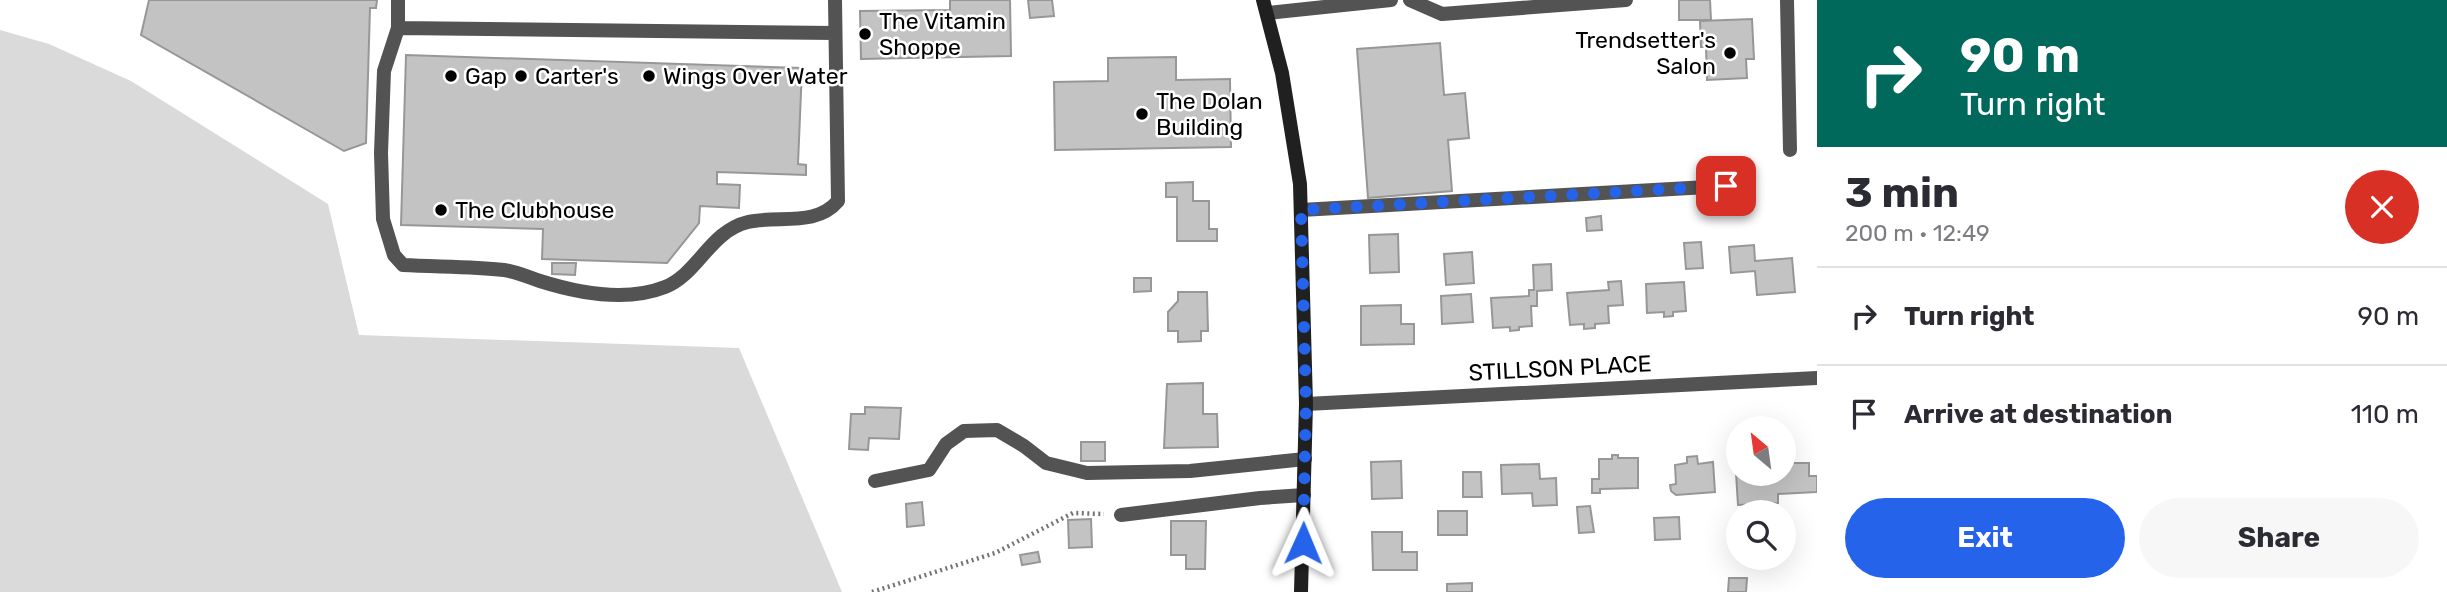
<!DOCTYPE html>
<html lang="en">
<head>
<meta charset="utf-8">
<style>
  :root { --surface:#fff; --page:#f7f7f7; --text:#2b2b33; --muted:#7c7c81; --line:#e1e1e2; --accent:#2563eb }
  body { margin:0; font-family:Rubik,sans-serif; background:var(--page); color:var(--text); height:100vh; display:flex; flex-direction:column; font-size:26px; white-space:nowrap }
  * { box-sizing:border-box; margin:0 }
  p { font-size:23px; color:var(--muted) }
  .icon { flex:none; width:38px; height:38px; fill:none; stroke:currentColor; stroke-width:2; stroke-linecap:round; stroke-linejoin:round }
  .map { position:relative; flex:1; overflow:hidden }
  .panel { display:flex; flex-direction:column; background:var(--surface); width:630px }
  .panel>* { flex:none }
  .guide { background:#00695c; color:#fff; overflow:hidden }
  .needle { width:46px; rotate:331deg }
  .tools { position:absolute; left:1726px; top:416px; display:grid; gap:14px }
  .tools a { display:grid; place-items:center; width:70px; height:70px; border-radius:50%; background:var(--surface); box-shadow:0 7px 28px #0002; font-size:35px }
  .pin { position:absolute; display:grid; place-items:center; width:60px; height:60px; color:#fff; margin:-30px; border-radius:14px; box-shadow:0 4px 10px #0006 }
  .me { position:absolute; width:77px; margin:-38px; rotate:1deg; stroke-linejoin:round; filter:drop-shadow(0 0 5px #0008) }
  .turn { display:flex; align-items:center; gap:24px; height:147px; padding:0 28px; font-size:32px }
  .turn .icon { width:91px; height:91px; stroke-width:2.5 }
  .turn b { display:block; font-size:49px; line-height:60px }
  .round { display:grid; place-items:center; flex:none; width:74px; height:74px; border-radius:37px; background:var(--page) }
  .headline { display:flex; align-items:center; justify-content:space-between; height:119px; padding:0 28px }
  h1 { font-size:42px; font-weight:700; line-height:52px }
  .button { display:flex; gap:14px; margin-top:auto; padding:14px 28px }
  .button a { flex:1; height:80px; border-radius:42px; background:var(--accent); color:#fff; font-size:28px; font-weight:700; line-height:80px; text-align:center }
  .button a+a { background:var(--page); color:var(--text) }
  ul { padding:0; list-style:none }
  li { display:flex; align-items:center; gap:21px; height:98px; padding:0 28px; border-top:2px solid var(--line) }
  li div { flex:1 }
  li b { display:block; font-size:26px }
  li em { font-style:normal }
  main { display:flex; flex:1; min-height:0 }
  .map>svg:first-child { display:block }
  .green { fill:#dadada }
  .building { fill:#c3c3c3; stroke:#979797; stroke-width:2 }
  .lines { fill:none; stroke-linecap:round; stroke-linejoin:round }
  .path { stroke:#757575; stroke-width:4.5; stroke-dasharray:2 3.5; stroke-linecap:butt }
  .lane { stroke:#535353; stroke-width:14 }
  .street { stroke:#535353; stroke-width:14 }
  .secondary { stroke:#202020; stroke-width:14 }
  .route { stroke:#2563eb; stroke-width:12; stroke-dasharray:0 21.6 }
  .poi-dot { fill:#000; stroke:#fff; stroke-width:2.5 }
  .labels { text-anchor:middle; stroke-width:5; stroke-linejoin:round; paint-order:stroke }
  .poi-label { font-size:23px; fill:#000; stroke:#fff; text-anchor:start }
  .street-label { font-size:23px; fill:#000; stroke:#fff }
</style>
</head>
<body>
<main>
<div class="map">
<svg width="1817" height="592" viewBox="0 0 1817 592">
  <rect width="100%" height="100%" fill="#fff"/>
  <path class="green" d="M 0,30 L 49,44 L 131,81 L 328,204 L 359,335 L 739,348 L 842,592 L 0,592 Z"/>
  <path class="building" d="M 149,0 L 377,0 L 376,8 L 370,8 L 366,143 L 344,151 L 141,35 Z
    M 950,0 L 1010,0 L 1011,56 L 861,59 L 860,11 L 950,10 Z
    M 1028,0 L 1052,0 L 1054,16 L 1030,18 Z
    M 1679,0 L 1710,0 L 1711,20 L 1679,20 Z
    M 1752,19 L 1754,59 L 1746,59 L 1747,78 L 1707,80 L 1706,47 L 1701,47 L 1700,21 Z
    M 1440,43 L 1444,95 L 1465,93 L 1469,138 L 1448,140 L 1452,191 L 1368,198 L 1357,49 Z
    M 406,55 L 802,68 L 798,164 L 806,165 L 806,175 L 717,172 L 717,184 L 740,185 L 739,208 L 700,206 L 699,223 L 667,263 L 542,259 L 543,229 L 401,225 Z
    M 1176,57 L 1176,80 L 1230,79 L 1231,147 L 1055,150 L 1054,82 L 1108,81 L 1108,58 Z
    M 1193,182 L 1193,201 L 1209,201 L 1209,229 L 1217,229 L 1217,241 L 1177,241 L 1177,197 L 1166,197 L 1166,183 Z
    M 1601,216 L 1602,230 L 1587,231 L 1586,218 Z
    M 1398,234 L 1399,272 L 1370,273 L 1369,235 Z
    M 1701,242 L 1703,268 L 1686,269 L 1684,243 Z
    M 1754,245 L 1755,261 L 1792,258 L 1795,292 L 1757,295 L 1755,271 L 1731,273 L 1729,247 Z
    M 1472,252 L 1474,283 L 1446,285 L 1444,254 Z
    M 552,263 L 576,263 L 575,275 L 552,274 Z
    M 1551,264 L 1552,290 L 1537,291 L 1537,306 L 1531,306 L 1532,326 L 1519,327 L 1519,330 L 1510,331 L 1510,327 L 1493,328 L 1491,298 L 1529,296 L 1529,290 L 1534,290 L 1533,265 Z
    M 1134,278 L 1151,278 L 1151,291 L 1134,292 Z
    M 1621,281 L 1623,305 L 1608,306 L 1609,323 L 1595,324 L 1595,328 L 1584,329 L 1584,324 L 1570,325 L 1567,293 L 1609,290 L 1608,282 Z
    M 1684,282 L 1686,311 L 1673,312 L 1673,316 L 1664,317 L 1664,312 L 1647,313 L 1646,284 Z
    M 1178,292 L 1207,292 L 1208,331 L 1201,331 L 1201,341 L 1178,342 L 1178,331 L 1168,331 L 1168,312 L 1178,301 Z
    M 1471,294 L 1473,322 L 1442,324 L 1441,296 Z
    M 1401,305 L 1401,324 L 1414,324 L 1414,344 L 1361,345 L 1361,306 Z
    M 1203,383 L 1203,414 L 1217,414 L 1218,447 L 1164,448 L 1167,384 Z
    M 865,407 L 901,408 L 899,439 L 869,438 L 868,450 L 849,449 L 851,414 L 865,414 Z
    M 1081,442 L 1105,442 L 1105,461 L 1081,461 Z
    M 1792,454 L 1792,463 L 1809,463 L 1809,476 L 1817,476 L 1817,492 L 1778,494 L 1778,503 L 1738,505 L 1736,473 L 1749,474 L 1749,479 L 1770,478 L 1770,474 L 1783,474 L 1783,455 Z
    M 1612,455 L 1618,455 L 1618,458 L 1638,458 L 1638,488 L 1600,489 L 1600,493 L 1592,493 L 1592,479 L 1599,479 L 1599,459 L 1612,459 Z
    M 1697,456 L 1698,464 L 1713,462 L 1715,492 L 1676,495 L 1671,491 L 1670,485 L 1676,484 L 1675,465 L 1687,463 L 1687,457 Z
    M 1401,461 L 1402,498 L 1372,499 L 1371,462 Z
    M 1539,464 L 1540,479 L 1556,478 L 1557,505 L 1533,506 L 1532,493 L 1502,494 L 1501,465 Z
    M 1463,472 L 1481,472 L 1482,497 L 1463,497 Z
    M 922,502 L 924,525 L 907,527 L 906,504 Z
    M 1590,506 L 1594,532 L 1579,533 L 1577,507 Z
    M 1438,511 L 1467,511 L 1467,535 L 1438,535 Z
    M 1679,517 L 1680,539 L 1655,540 L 1654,518 Z
    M 1091,519 L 1092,547 L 1069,548 L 1068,520 Z
    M 1171,521 L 1206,521 L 1205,569 L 1186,569 L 1186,555 L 1171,555 Z
    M 1372,532 L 1402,532 L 1402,552 L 1417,552 L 1417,570 L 1373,570 Z
    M 1038,552 L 1040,562 L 1022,565 L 1020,555 Z
    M 1729,578 L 1747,578 L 1746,592 L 1728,592 Z
    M 1472,583 L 1472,592 L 1447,592 L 1447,584 Z"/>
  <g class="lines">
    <path class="path" d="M 872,592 L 995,553 L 1073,513 L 1104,514"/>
    <path class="lane" d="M 398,0 L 398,28 L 835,33
      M 1410,0 L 1442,14 L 1626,0
      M 1787,0 L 1790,150
      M 1267,13 L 1391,0
      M 398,28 L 384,71 L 381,153 L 383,219 L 394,255 L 403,265 C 436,267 471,266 504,270 C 517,272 528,277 540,281 C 578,293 627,302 665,287 C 698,274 710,231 748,222 C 779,215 816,227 838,201 L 835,0
      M 1301,210 L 1725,186
      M 875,481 L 929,470 L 946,444 L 964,431 L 997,430 L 1024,446 L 1046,463 L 1087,473 L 1190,471 L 1305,459
      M 1121,515 L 1260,498 L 1304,495"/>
    <path class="street" d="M 1306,404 L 1817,378"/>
    <path class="secondary" d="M 1263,0 L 1282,73 L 1300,184 L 1306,404 L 1301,592"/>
  </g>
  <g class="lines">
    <path class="route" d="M 1303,543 L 1306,404 L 1301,210 L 1726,186"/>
  </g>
  <g class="poi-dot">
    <circle cx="865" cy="34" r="7"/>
    <circle cx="1730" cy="53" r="7"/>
    <circle cx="451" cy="76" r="7"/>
    <circle cx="521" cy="76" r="7"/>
    <circle cx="649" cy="76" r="7"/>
    <circle cx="1142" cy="114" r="7"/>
    <circle cx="441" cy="210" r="7"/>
  </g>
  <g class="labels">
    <g class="poi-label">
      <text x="879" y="29">The Vitamin<tspan x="879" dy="26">Shoppe</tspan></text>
      <text x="1716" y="48" text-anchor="end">Trendsetter's<tspan x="1716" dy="26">Salon</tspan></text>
      <text x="465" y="84">Gap</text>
      <text x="535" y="84">Carter's</text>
      <text x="663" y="84">Wings Over Water</text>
      <text x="1156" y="109">The Dolan<tspan x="1156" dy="26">Building</tspan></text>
      <text x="455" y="218">The Clubhouse</text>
    </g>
    <g class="street-label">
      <text transform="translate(1560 368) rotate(-3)" y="8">STILLSON PLACE</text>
    </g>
  </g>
</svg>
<div class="tools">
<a><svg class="needle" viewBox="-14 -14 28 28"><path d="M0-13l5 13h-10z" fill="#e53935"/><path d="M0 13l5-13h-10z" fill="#7c7c81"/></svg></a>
<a><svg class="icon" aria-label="search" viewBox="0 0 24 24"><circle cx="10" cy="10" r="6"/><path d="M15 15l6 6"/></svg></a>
</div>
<div class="pin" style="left:1726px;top:186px;background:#d93025"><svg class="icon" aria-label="arrive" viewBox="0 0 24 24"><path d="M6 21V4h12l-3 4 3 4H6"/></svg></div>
<svg class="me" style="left:1303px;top:543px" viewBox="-20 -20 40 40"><path d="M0-17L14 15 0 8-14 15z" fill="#2563eb" stroke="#fff" stroke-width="4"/></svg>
</div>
<section class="panel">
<div class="guide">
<div class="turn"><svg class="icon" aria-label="right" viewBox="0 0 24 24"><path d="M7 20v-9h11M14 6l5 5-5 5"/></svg><div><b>90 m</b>Turn right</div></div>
</div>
<div class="headline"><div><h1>3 min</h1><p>200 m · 12:49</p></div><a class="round" style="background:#d93025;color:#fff"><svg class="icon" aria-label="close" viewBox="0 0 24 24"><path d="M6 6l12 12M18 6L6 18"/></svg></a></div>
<ul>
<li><svg class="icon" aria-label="right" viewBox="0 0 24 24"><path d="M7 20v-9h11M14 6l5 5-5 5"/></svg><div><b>Turn right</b></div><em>90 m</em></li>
<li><svg class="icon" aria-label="arrive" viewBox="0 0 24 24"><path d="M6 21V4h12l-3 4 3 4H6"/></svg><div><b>Arrive at destination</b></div><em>110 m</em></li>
</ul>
<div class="button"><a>Exit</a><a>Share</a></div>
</section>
</main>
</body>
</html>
